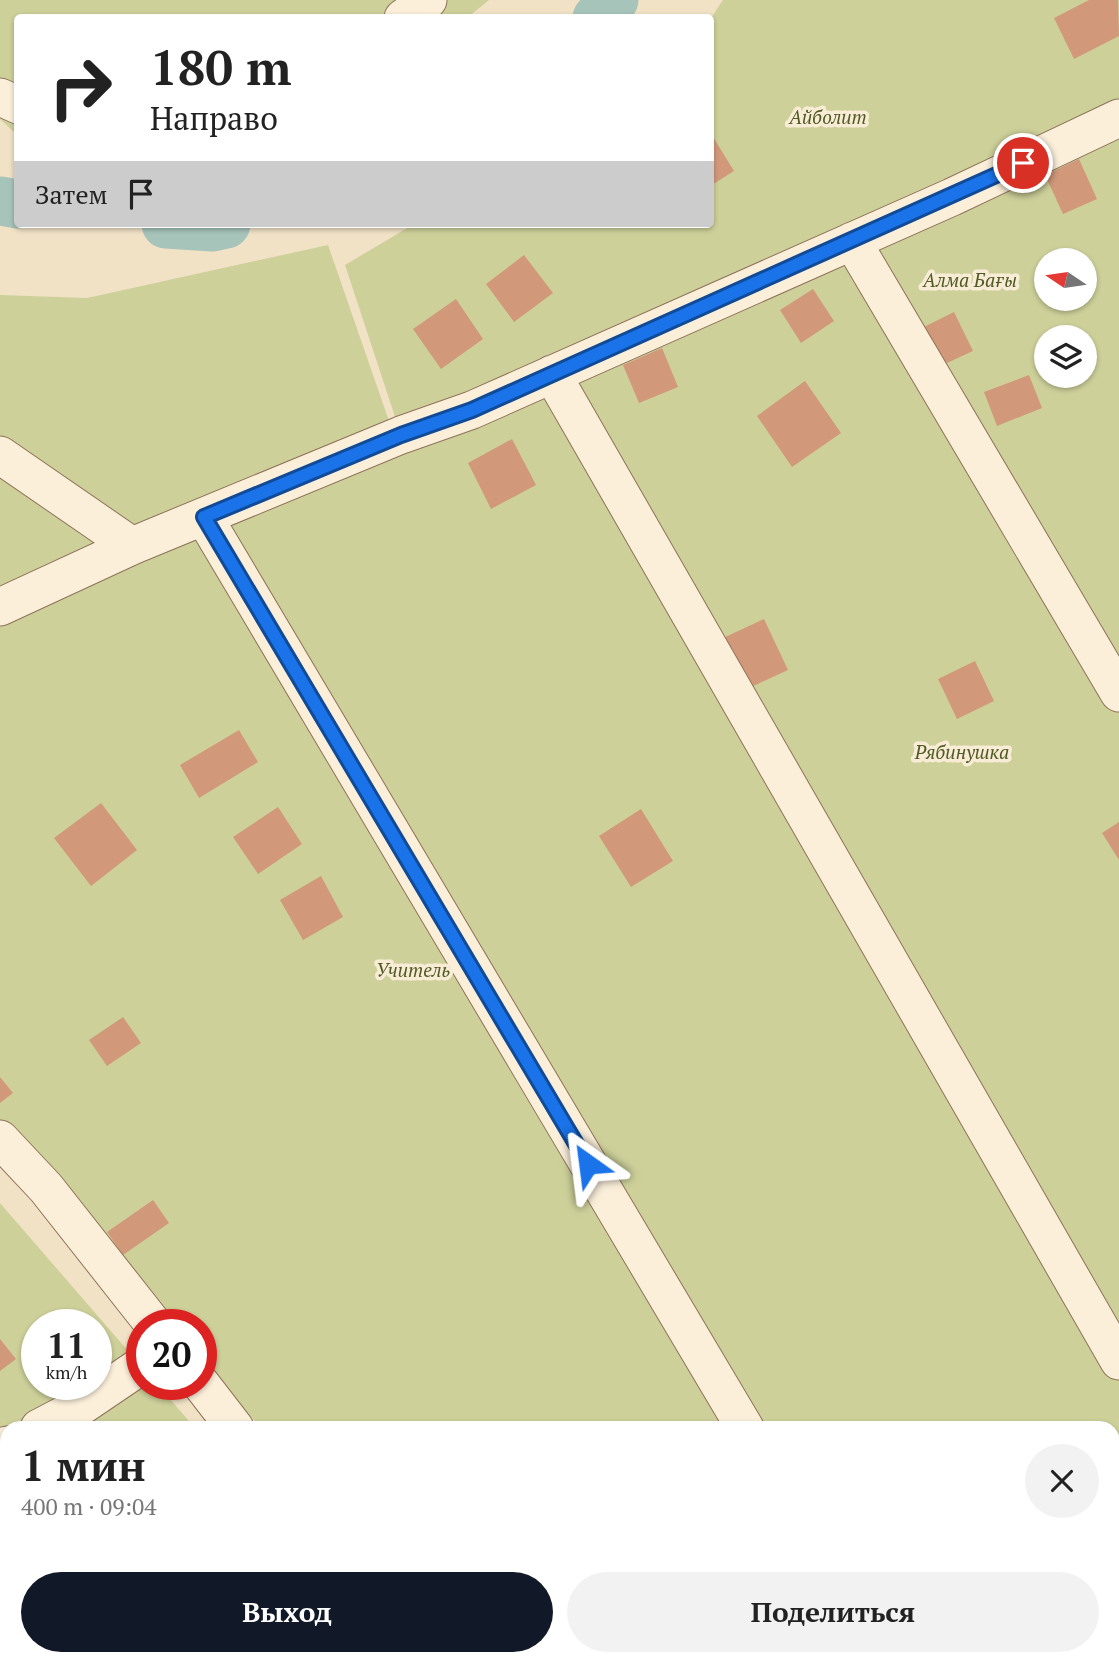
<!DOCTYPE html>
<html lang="ru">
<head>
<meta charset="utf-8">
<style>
  :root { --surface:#fff; --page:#f2f2f2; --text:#222; --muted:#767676; --accent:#111827 }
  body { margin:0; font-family:"PT Serif",serif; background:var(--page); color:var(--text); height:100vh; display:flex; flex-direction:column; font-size:26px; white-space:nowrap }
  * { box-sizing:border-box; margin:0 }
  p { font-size:23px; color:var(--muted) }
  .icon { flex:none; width:38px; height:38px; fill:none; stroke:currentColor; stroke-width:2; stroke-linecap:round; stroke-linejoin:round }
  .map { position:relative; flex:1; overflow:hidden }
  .side { position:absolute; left:0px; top:1421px; width:1120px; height:245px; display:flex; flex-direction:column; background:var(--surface); border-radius:21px 21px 0 0; box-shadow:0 2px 5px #0004 }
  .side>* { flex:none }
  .banner { position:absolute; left:14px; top:14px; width:700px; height:214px; border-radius:7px; box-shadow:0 2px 5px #0004; background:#fff; color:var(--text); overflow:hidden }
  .needle { width:46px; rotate:283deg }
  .tools { position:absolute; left:1034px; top:248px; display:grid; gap:14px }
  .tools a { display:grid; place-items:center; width:63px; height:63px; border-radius:50%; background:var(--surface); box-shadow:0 2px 5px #0004; font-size:35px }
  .speed { position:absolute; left:21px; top:1309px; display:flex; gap:14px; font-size:35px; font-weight:700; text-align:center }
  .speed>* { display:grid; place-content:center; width:91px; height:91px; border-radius:50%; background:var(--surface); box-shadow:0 2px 5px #0004; line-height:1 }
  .speed small { font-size:18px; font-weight:400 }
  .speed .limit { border:10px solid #d22; background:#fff; color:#111 }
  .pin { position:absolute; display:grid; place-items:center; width:60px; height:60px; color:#fff; margin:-30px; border:4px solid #fff; border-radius:50%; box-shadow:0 2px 7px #0007 }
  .me { position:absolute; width:77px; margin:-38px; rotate:329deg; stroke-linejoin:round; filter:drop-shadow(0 0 5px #0008) }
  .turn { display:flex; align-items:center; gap:24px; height:147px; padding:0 21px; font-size:32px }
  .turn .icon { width:91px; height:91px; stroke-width:2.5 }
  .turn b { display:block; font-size:49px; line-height:60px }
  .then { display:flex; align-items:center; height:66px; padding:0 21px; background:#0003; gap:14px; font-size:26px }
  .round { display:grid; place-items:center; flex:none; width:74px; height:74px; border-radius:37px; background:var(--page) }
  .headline { display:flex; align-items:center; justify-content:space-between; height:119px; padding:0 21px }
  h1 { font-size:42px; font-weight:700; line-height:52px }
  .button { display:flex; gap:14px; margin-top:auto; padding:14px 21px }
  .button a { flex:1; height:80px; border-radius:42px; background:var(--accent); color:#fff; font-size:28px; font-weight:700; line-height:80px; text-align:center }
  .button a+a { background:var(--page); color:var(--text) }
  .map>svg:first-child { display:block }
  .green { fill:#cdd099; fill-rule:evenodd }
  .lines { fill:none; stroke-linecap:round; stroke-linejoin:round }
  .river { stroke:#a7c4ba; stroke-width:49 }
  .building { fill:#d1997a }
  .minor-casing { stroke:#8e735a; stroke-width:39 }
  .minor { stroke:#fbefda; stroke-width:37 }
  .route-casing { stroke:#114b97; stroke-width:18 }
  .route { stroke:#1a73e8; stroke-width:12 }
  .labels { text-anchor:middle; stroke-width:7; stroke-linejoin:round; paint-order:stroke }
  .park-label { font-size:19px; font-style:italic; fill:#505b24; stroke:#f8ecd6 }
</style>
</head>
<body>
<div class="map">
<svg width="1119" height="1666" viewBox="0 0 1119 1666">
  <rect width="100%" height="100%" fill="#f1e2c6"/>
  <path class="green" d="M 0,0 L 489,0 L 467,18 L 18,18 L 17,135 L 0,119 Z
    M 723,0 L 1119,0 L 1119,115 L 401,435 L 345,265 L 414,224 L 710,224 L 711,18 Z
    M 1119,122 L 1119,675 L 860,244 ZM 1046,261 L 1085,261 L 1085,299 L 1046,299 ZM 1046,338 L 1085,338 L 1085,376 L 1046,376 Z
    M 328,245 L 397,444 L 552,381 L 1119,1373 L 1119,1666 L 468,1666 L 462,1659 L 1113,1659 L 1113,1428 L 261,1428 L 201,1360 L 201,1325 L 171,1325 L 0,1129 L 0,295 L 87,298 Z
    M 849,252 L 1119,708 L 1119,1342 L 570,379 Z
    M 0,1203 L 142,1367 L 142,1384 L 157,1384 L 195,1428 L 7,1428 L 7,1659 L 394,1659 L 400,1666 L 0,1666 ZM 37,1325 L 96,1325 L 96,1384 L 37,1384 Z"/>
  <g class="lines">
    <path class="river" d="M 597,18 L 614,0
      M 0,201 L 18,204
      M 166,224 L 212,227 L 226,224"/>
  </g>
  <path class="building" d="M 1089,0 L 1118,0 L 1119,36 L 1074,59 L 1054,18 Z
    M 710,132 L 734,171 L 710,186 Z
    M 1079,159 L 1097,199 L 1063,214 L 1045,175 Z
    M 524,255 L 553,293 L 514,322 L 486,284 Z
    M 813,289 L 834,321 L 801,343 L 780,310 Z
    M 456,299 L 483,339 L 441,369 L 413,329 Z
    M 954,312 L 973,351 L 936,368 L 918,330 Z
    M 662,348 L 678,387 L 639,403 L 623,365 Z
    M 1029,375 L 1042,408 L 997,426 L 984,392 Z
    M 805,381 L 841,433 L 792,467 L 757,416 Z
    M 512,439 L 536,485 L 491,509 L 468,463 Z
    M 764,619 L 788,670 L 747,689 L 723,638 Z
    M 975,661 L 994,701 L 957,719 L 938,679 Z
    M 239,730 L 258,762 L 199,798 L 180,765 Z
    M 101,803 L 137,850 L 91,886 L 54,838 Z
    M 278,807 L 302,844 L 258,874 L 233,837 Z
    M 641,809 L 673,861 L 631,887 L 599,836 Z
    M 1119,822 L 1119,860 L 1102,833 Z
    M 321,876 L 343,917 L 303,940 L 280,900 Z
    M 123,1017 L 141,1043 L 107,1066 L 89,1040 Z
    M 0,1077 L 13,1093 L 0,1103 Z
    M 153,1200 L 169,1223 L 123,1255 L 107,1232 Z
    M 0,1339 L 16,1359 L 0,1371 Z"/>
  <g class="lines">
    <g class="minor-casing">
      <path id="minor" d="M 403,18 L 428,0
        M 0,97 L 18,105
        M 852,241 L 1119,693
        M 552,374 L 1119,1361
        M 0,455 L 132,546
        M 204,517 L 745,1428
        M 0,607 L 132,546 L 401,435 L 472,410 L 952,197 L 1119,118
        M 0,1139 L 46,1188 L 154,1325
        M 201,1384 L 235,1428
        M 39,1428 L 83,1405 L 142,1365
        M 0,1449 L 7,1445
        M 1113,1617 L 1119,1616
        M 418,1659 L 424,1666
        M 882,1659 L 886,1666
        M 1074,1659 L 1076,1666
        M 954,1666 L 969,1659"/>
    </g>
    <use href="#minor" class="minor"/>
  </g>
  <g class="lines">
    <g class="route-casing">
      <path id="route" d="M 588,1164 L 204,517 L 401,435 L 472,410 L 1023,163"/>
    </g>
    <use href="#route" class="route"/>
  </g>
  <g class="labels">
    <g class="park-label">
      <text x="828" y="124">Айболит</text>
      <text x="970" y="287">Алма Бағы</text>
      <text x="962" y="759">Рябинушка</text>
      <text x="413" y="977">Учитель</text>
    </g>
  </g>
</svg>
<div class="tools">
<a><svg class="needle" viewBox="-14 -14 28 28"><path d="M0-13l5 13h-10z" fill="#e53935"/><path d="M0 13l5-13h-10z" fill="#767676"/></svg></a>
<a><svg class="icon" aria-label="layers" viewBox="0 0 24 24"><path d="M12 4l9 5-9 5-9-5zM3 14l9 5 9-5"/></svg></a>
</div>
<div class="speed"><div>11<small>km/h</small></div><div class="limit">20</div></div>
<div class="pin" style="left:1023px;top:163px;background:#d93025"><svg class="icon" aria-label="arrive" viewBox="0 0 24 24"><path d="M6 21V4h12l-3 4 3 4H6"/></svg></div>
<svg class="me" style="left:588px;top:1164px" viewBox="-20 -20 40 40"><path d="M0-17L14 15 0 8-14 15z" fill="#1a73e8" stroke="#fff" stroke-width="4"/></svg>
<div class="banner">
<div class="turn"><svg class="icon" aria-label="right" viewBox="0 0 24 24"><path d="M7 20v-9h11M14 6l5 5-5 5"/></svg><div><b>180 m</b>Направо</div></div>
<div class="then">Затем<svg class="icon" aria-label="arrive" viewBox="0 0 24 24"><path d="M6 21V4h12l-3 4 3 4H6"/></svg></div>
</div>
<section class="side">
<div class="headline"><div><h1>1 мин</h1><p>400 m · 09:04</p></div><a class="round"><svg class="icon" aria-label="close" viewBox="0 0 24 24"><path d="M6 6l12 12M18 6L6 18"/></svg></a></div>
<div class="button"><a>Выход</a><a>Поделиться</a></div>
</section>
</div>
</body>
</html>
